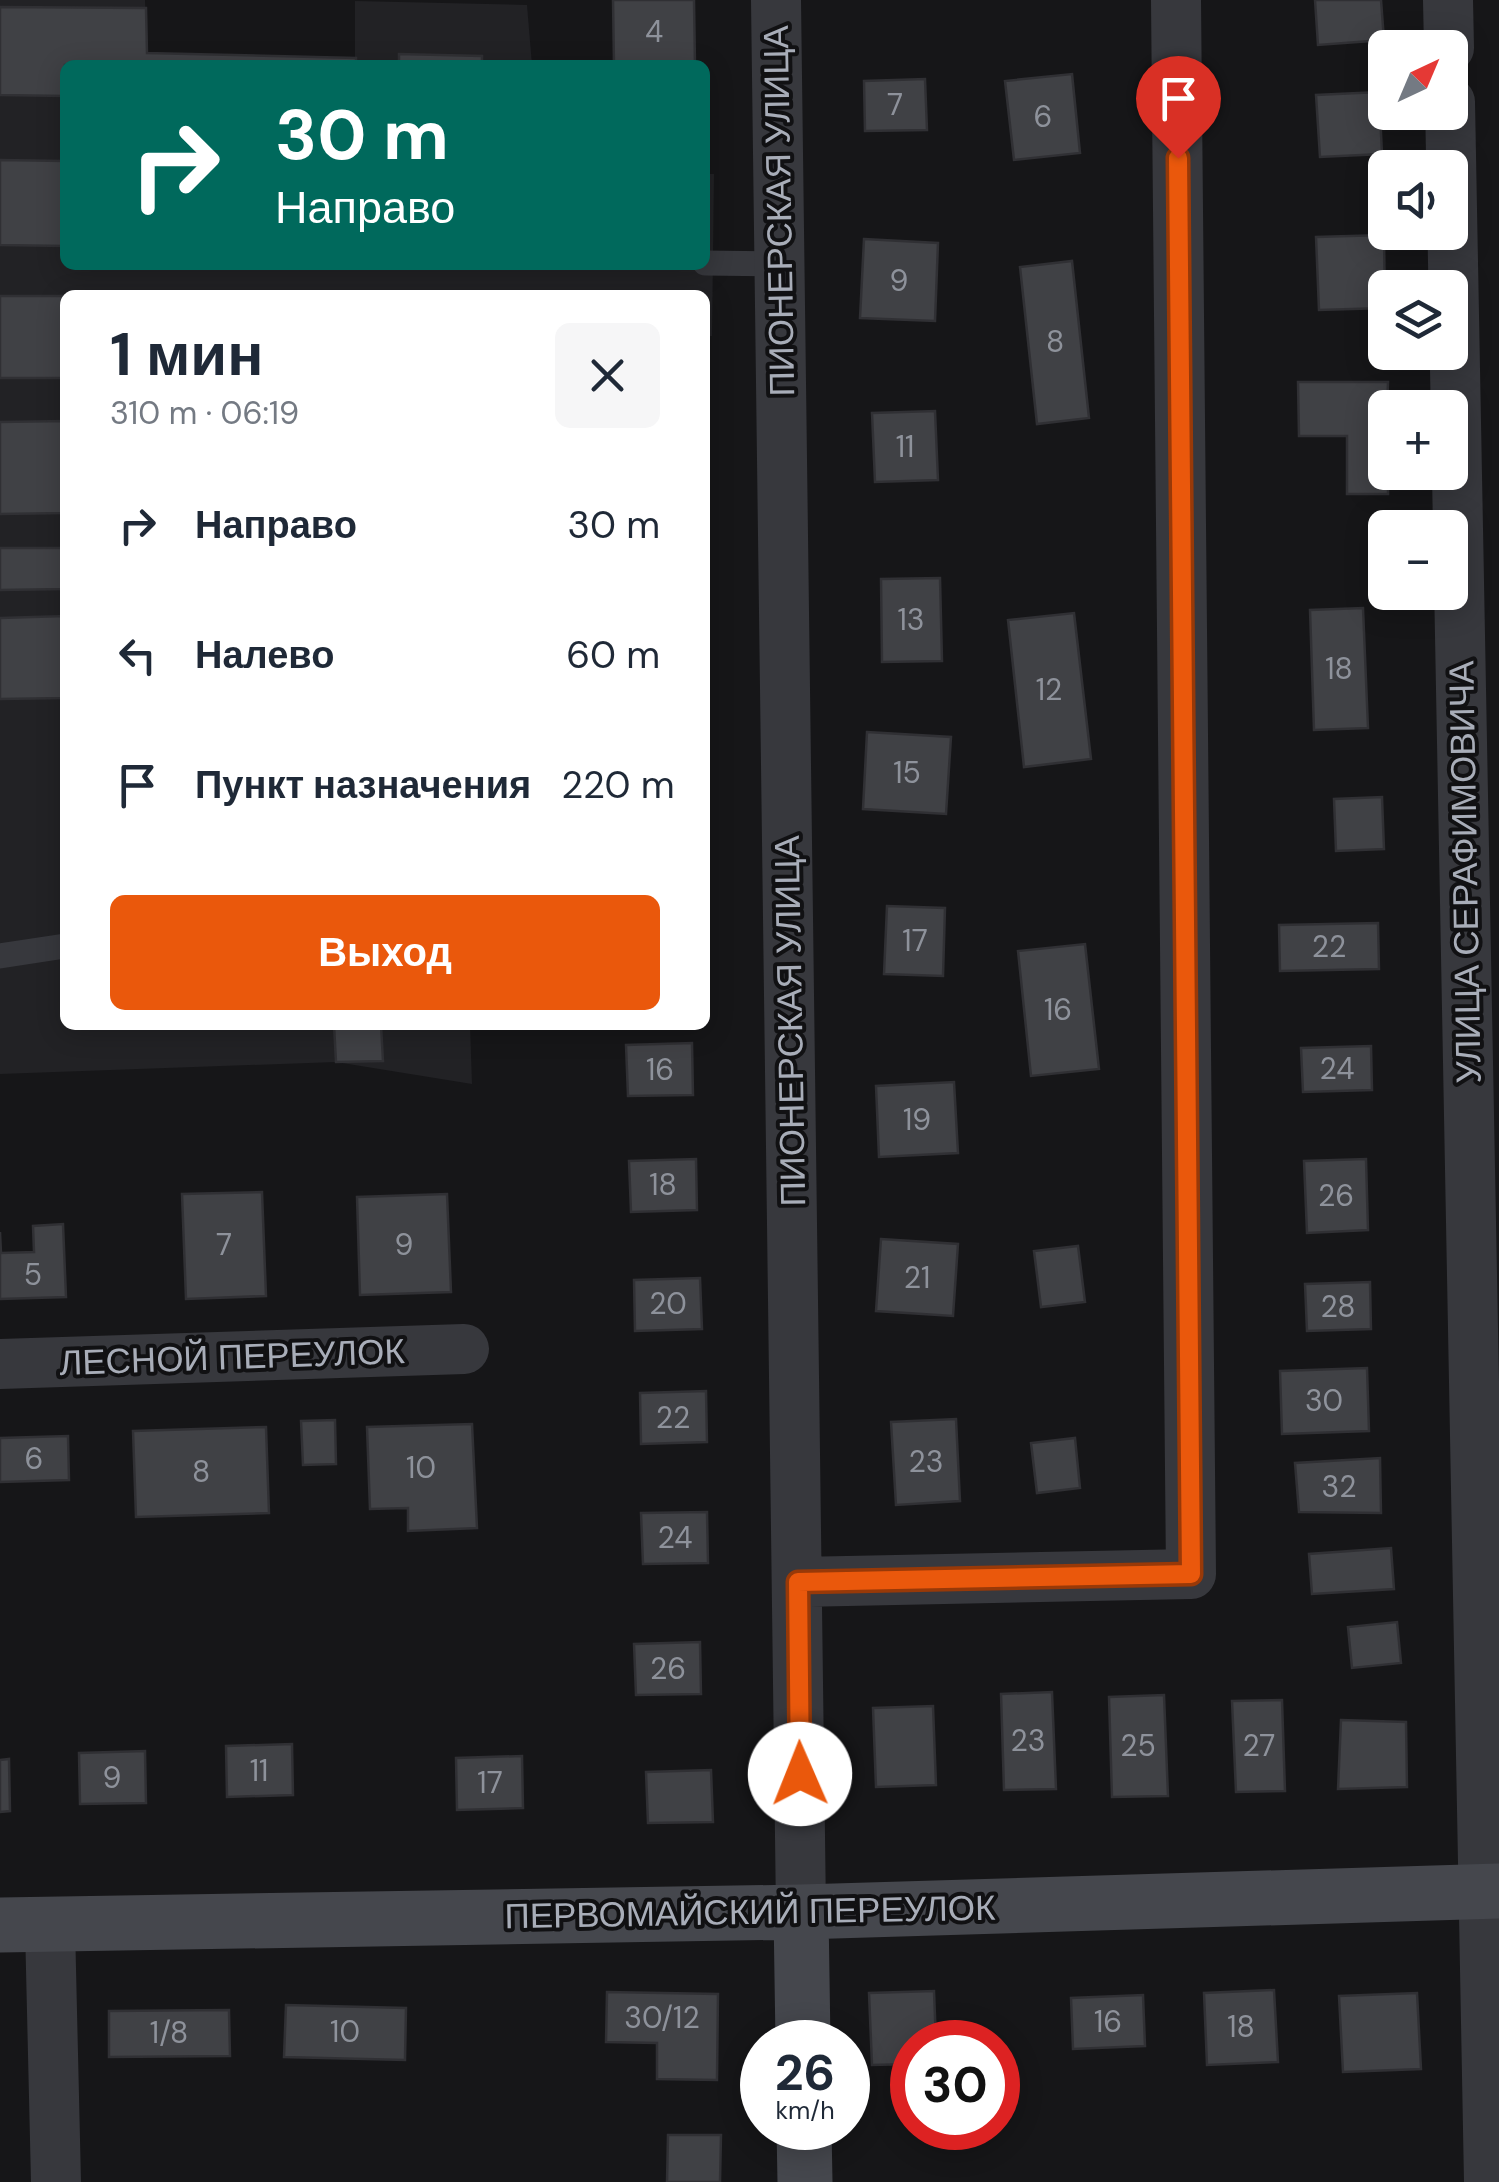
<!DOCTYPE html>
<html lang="ru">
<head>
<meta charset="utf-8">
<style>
  :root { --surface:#fff; --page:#f6f6f7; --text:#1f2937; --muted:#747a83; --accent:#ea580c }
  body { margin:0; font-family:"DM Sans",sans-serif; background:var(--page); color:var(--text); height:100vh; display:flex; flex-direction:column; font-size:38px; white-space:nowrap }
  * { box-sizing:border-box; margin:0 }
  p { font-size:32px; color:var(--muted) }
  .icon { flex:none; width:55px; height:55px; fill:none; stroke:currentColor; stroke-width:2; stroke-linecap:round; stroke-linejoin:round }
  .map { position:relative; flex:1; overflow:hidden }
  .panel { position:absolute; left:60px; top:290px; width:650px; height:740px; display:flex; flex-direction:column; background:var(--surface); border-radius:15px; box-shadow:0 5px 25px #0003 }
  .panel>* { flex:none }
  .hud { position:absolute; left:60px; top:60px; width:650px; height:210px; border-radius:15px; box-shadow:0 5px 25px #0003; background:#00695c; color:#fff; overflow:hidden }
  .needle { width:65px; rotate:44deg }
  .controls { position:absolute; left:1368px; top:30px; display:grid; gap:20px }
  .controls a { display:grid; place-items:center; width:100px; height:100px; border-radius:15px; background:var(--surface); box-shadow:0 5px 25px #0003; font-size:50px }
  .speed { position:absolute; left:740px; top:2020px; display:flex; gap:20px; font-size:50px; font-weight:700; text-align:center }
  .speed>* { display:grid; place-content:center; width:130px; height:130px; border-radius:50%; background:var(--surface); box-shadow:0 5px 25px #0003; line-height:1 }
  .speed small { font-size:25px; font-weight:400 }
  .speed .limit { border:15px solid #d22; background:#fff; color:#111 }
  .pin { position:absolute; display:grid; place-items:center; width:85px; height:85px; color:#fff; margin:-102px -42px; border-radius:50% 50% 50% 0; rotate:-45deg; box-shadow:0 0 10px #0007 }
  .pin .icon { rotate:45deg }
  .me { position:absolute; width:110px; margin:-55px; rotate:359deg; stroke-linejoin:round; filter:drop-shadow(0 0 8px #0008) }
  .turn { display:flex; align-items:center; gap:35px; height:210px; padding:0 50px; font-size:45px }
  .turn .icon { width:130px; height:130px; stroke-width:2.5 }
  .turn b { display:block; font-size:70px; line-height:85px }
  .round { display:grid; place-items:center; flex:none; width:105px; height:105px; border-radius:15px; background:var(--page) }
  .summary { display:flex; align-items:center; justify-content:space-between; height:170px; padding:0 50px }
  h1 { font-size:60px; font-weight:700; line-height:75px }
  .cta { display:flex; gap:20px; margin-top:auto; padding:20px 50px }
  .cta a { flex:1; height:115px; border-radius:15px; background:var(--accent); color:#fff; font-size:40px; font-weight:700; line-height:115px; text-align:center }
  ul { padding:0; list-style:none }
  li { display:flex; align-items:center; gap:30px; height:130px; padding:0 50px }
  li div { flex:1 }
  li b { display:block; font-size:38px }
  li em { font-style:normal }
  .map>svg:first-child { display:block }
  .built { fill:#222225 }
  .building { fill:#404145; stroke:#303034; stroke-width:2.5 }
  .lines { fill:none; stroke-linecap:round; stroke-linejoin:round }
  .lane { stroke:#37383d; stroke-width:25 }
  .street { stroke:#37383d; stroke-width:50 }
  .secondary { stroke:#45474d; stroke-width:55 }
  .route-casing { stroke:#983908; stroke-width:25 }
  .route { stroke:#ea580c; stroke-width:18 }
  .labels { text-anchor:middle; stroke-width:8; stroke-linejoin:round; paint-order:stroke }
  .number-label { font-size:30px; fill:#8e929b }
  .street-label { font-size:35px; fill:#a8adb8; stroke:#111113 }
</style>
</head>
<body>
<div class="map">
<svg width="1499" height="2182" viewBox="0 0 1499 2182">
  <rect width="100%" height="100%" fill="#161618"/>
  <path class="built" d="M 0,0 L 145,0 L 147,53 L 355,58 L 355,1 L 527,5 L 532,65 L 65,65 L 65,265 L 705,265 L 705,174 L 714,174 L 712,336 L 705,336 L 705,295 L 65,295 L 65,1025 L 470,1025 L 472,1084 L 336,1062 L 0,1074 Z"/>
  <path class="building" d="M 613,0 L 694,0 L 695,65 L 614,65 Z
    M 1315,0 L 1381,0 L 1384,40 L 1318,45 Z
    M 0,7 L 146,8 L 147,53 L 356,58 L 356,65 L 65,65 L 65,96 L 0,95 Z
    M 399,54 L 482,56 L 482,65 L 399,65 Z
    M 1072,74 L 1080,153 L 1014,160 L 1005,81 Z
    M 925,79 L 927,130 L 865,131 L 864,81 Z
    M 1379,92 L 1382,154 L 1320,157 L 1316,95 Z
    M 0,160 L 65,161 L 65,246 L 0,245 Z
    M 1384,235 L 1385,308 L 1319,310 L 1316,237 Z
    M 864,239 L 938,243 L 935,321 L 860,318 Z
    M 1072,261 L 1089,418 L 1037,424 L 1020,267 Z
    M 0,296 L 65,296 L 65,378 L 0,378 Z
    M 1298,382 L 1388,382 L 1385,472 L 1388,472 L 1388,494 L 1347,494 L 1347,436 L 1299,436 Z
    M 935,411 L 938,480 L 875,482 L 872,413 Z
    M 65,421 L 65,513 L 0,514 L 0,422 Z
    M 0,548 L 65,548 L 65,589 L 0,590 Z
    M 940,578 L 942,661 L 882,662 L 881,579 Z
    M 1363,608 L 1368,728 L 1314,730 L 1310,610 Z
    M 1074,613 L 1091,759 L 1024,767 L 1008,620 Z
    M 65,616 L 65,698 L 0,699 L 0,618 Z
    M 867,732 L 951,737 L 946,814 L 863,809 Z
    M 1382,797 L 1384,849 L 1336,851 L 1334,799 Z
    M 887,906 L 945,908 L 943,976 L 884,974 Z
    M 1378,923 L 1379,969 L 1280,971 L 1279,925 Z
    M 1085,944 L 1099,1069 L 1031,1076 L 1018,951 Z
    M 334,1025 L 381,1025 L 383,1061 L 336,1062 Z
    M 692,1043 L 693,1095 L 628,1096 L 626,1045 Z
    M 1371,1046 L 1372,1090 L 1303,1092 L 1301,1048 Z
    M 954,1082 L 958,1153 L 879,1157 L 876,1086 Z
    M 696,1159 L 697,1210 L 631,1212 L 629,1161 Z
    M 1366,1159 L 1368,1230 L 1307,1233 L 1304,1161 Z
    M 262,1192 L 266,1296 L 186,1299 L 182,1194 Z
    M 447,1194 L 451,1292 L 360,1295 L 357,1197 Z
    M 63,1224 L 66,1297 L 0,1299 L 0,1232 L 1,1253 L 34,1252 L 33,1226 Z
    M 881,1239 L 958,1244 L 953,1316 L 876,1311 Z
    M 1078,1246 L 1085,1302 L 1041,1307 L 1034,1251 Z
    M 700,1278 L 702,1329 L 635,1331 L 634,1280 Z
    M 1370,1282 L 1371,1329 L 1307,1331 L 1305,1284 Z
    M 1367,1368 L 1369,1431 L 1282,1434 L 1280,1371 Z
    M 706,1391 L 707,1442 L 641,1444 L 640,1393 Z
    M 956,1419 L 960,1501 L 896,1505 L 891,1422 Z
    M 335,1420 L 336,1464 L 303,1465 L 301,1421 Z
    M 472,1424 L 477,1528 L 408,1531 L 408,1508 L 370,1509 L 367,1427 Z
    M 266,1427 L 269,1513 L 136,1517 L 133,1431 Z
    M 68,1436 L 69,1480 L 0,1482 L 0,1438 Z
    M 1075,1438 L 1080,1488 L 1037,1493 L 1031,1443 Z
    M 1380,1458 L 1381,1513 L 1299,1512 L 1295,1463 Z
    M 707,1512 L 708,1563 L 643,1564 L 641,1513 Z
    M 1391,1548 L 1394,1589 L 1312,1594 L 1309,1554 Z
    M 1397,1622 L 1401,1663 L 1352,1668 L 1348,1627 Z
    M 700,1642 L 701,1694 L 636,1695 L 634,1644 Z
    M 1052,1692 L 1056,1789 L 1004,1790 L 1001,1694 Z
    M 1164,1695 L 1168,1796 L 1112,1797 L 1109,1697 Z
    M 1282,1700 L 1285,1791 L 1236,1792 L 1232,1701 Z
    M 933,1706 L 936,1785 L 876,1787 L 873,1708 Z
    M 1341,1720 L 1406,1722 L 1407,1787 L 1338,1789 Z
    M 292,1744 L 293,1795 L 227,1797 L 226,1746 Z
    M 145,1751 L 146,1803 L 80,1804 L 79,1753 Z
    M 522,1756 L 523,1808 L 457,1810 L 456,1758 Z
    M 9,1759 L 10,1811 L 0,1812 L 0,1760 Z
    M 711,1770 L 713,1822 L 648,1823 L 646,1772 Z
    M 1274,1990 L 1278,2062 L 1207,2065 L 1204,1993 Z
    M 934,1991 L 936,2042 L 912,2042 L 912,2064 L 872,2065 L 869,1993 Z
    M 607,1992 L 718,1994 L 717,2080 L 657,2079 L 657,2043 L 606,2042 Z
    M 1417,1993 L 1421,2069 L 1343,2072 L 1339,1996 Z
    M 1143,1995 L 1145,2046 L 1073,2049 L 1071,1998 Z
    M 286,2005 L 406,2008 L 405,2060 L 284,2057 Z
    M 229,2010 L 230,2056 L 109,2057 L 109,2011 Z
    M 668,2135 L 721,2135 L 720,2182 L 667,2182 Z"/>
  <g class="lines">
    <path class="lane" d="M 705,263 L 780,264
      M 0,956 L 65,946"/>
    <path class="street" d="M 776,0 L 801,1912
      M 1448,0 L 1449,48
      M 1450,102 L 1489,2182
      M 0,1364 L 464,1349
      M 798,1582 L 1191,1574 L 1176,0
      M 50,1926 L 56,2182"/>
    <path class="secondary" d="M 801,1912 L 803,2042
      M 0,1925 L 801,1912 L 1499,1891
      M 804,2128 L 805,2182"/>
  </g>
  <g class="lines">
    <g class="route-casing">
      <path id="route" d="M 800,1774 L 798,1582 L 1191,1574 L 1178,158"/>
    </g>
    <use href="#route" class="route"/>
  </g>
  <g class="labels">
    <g class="number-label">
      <text x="654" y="42">4</text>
      <text x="895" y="115">7</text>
      <text x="1043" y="127">6</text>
      <text x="899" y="291">9</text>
      <text x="1055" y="352">8</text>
      <text x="905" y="457">11</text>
      <text x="911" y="630">13</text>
      <text x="1339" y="679">18</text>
      <text x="1049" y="700">12</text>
      <text x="907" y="783">15</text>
      <text x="915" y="951">17</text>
      <text x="1329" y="957">22</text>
      <text x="1058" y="1020">16</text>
      <text x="1337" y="1079">24</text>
      <text x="660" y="1080">16</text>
      <text x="917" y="1130">19</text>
      <text x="663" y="1195">18</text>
      <text x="1336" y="1206">26</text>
      <text x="224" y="1255">7</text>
      <text x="404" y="1255">9</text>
      <text x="33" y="1285">5</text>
      <text x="917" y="1288">21</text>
      <text x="668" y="1314">20</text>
      <text x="1338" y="1317">28</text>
      <text x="1324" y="1411">30</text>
      <text x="673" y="1428">22</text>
      <text x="34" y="1469">6</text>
      <text x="926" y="1472">23</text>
      <text x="421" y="1478">10</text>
      <text x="201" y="1482">8</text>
      <text x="1339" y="1497">32</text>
      <text x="675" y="1548">24</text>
      <text x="668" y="1679">26</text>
      <text x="1028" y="1751">23</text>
      <text x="1138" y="1756">25</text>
      <text x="1259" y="1756">27</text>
      <text x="259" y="1781">11</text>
      <text x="112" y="1788">9</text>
      <text x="490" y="1793">17</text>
      <text x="662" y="2028">30/12</text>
      <text x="1108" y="2032">16</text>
      <text x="1241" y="2037">18</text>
      <text x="345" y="2042">10</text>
      <text x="169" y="2043">1/8</text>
    </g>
    <g class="street-label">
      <text transform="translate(779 211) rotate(-91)" y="12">ПИОНЕРСКАЯ УЛИЦА</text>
      <text transform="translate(1465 872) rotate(-91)" y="12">УЛИЦА СЕРАФИМОВИЧА</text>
      <text transform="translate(790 1021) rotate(-91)" y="12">ПИОНЕРСКАЯ УЛИЦА</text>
      <text transform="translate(232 1357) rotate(-2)" y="12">ЛЕСНОЙ ПЕРЕУЛОК</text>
      <text transform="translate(750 1912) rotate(-1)" y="12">ПЕРВОМАЙСКИЙ ПЕРЕУЛОК</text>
    </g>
  </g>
</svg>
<div class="controls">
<a><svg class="needle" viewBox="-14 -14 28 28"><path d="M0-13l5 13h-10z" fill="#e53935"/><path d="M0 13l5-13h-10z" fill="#747a83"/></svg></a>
<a><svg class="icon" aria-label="sound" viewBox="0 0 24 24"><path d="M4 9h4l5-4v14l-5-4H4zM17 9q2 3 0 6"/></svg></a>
<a><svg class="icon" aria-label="layers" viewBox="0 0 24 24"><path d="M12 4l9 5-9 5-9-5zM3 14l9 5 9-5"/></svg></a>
<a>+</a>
<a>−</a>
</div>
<div class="speed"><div>26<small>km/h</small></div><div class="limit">30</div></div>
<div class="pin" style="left:1178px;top:158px;background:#d93025"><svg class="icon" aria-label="arrive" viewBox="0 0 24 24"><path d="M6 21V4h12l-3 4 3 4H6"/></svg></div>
<svg class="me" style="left:800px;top:1774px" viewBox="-20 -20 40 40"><circle r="19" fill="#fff"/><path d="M0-13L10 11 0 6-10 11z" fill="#ea580c"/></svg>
<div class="hud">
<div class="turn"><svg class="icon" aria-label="right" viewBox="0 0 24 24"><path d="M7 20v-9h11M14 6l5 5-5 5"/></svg><div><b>30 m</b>Направо</div></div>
</div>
<section class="panel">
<div class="summary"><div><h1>1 мин</h1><p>310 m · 06:19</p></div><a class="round"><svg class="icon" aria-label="close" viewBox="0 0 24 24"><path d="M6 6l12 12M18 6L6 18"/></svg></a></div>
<ul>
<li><svg class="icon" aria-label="right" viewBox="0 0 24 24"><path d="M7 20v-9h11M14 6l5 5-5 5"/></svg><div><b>Направо</b></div><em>30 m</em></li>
<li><svg class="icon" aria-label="left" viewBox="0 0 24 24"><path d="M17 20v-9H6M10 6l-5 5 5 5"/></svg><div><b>Налево</b></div><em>60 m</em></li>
<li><svg class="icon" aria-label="arrive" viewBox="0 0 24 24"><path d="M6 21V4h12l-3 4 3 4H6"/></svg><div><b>Пункт назначения</b></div><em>220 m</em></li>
</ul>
<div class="cta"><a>Выход</a></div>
</section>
</div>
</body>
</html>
